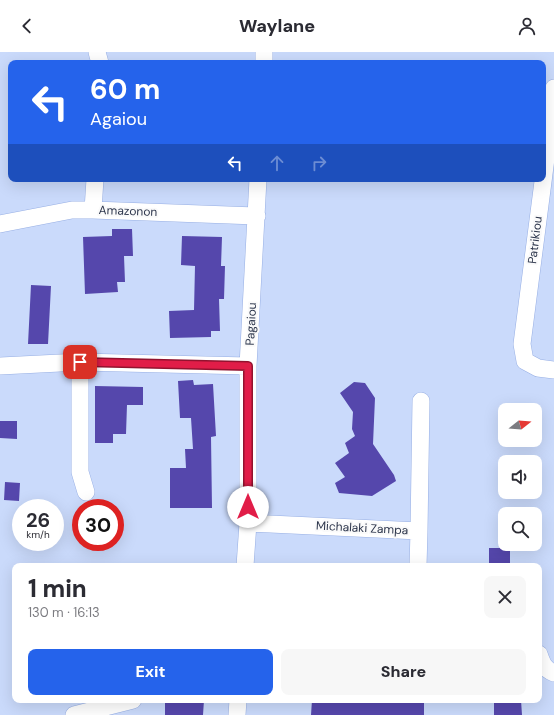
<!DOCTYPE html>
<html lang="en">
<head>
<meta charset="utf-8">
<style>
  :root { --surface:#fff; --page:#f7f7f7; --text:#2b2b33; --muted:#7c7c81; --accent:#2563eb }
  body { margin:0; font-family:"DM Sans",sans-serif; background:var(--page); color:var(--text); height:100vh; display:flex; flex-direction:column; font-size:15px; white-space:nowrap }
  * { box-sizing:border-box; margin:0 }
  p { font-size:13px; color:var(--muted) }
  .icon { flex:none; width:22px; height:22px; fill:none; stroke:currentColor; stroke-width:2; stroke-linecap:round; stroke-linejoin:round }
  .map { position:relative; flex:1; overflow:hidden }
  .drawer { position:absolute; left:12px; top:511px; width:530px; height:140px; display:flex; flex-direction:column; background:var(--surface); border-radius:8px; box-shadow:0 4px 16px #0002 }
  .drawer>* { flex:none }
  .guide { position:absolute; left:8px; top:8px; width:538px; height:122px; border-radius:8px; box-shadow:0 4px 16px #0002; background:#2563eb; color:#fff; overflow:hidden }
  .needle { width:26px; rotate:73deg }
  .buttons { position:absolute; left:498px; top:351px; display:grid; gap:8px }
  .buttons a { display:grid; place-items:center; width:44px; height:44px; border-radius:8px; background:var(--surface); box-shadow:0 4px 16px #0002; font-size:20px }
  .speed { position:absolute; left:12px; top:447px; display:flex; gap:8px; font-size:20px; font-weight:700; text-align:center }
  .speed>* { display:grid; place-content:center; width:52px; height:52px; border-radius:50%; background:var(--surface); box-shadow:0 4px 16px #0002; line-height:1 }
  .speed small { font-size:10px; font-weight:400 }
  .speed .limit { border:6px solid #d22; background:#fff; color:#111 }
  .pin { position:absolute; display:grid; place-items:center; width:34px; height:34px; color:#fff; margin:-17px; border-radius:8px; box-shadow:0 2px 6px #0006 }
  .me { position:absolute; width:44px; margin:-22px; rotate:0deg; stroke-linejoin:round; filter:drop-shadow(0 0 3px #0008) }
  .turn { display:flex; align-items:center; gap:14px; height:84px; padding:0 16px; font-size:18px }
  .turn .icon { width:52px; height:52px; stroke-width:2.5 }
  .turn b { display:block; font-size:28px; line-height:34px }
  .lanes { display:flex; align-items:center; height:38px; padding:0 16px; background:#0003; justify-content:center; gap:20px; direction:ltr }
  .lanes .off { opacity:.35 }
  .round { display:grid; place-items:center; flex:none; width:42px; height:42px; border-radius:8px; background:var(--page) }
  .headline { display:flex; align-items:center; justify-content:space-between; height:68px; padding:0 16px }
  h1 { font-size:24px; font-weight:800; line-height:30px }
  .cta { display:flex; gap:8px; margin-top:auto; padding:8px 16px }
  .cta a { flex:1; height:46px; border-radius:8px; background:var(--accent); color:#fff; font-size:16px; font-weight:800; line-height:46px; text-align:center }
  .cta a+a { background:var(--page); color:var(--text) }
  header { display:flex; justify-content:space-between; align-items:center; height:52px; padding:0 16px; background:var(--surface); font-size:18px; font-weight:800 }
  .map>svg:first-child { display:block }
  .building { fill:#5547ac }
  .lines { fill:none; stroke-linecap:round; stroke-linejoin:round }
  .minor-casing { stroke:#97afe4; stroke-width:18 }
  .minor { stroke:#fff; stroke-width:17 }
  .route-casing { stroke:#92132f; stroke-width:10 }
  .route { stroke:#e11d48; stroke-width:7 }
  .labels { text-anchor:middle; stroke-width:4; stroke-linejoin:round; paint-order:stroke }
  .street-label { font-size:12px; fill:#2d364c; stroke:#fafafa }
</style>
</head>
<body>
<header><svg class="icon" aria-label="back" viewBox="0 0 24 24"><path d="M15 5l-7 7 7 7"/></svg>Waylane<svg class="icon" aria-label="person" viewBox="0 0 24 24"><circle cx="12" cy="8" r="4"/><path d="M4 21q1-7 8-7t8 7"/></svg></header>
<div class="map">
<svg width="554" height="663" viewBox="0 0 554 663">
  <rect width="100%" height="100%" fill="#cadafb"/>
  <path class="building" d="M 112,177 L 132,177 L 133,204 L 124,204 L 125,230 L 117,230 L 118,240 L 85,242 L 83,185 L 112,184 Z
    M 182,184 L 222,185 L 221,214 L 225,214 L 224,247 L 219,247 L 220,279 L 211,279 L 211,285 L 170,286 L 169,259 L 194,258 L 195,214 L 181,213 Z
    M 31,233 L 51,234 L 48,292 L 28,292 Z
    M 193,328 L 194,333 L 213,332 L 216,384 L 211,385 L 212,456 L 170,456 L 170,416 L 186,416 L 185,397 L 193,397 L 191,366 L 180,366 L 178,329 Z
    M 354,330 L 365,331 L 375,346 L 373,392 L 394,423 L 396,429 L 372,444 L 339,441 L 335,431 L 345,425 L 335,411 L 349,401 L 345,391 L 355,384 L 352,377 L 353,360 L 340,341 Z
    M 95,334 L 143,335 L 143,353 L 127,353 L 126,382 L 113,382 L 113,391 L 95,391 Z
    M 0,369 L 17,369 L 17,387 L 0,386 Z
    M 5,430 L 20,431 L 19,449 L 4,448 Z
    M 489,496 L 510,496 L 510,514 L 489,514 Z
    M 165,648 L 204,648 L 203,663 L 165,663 Z
    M 312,648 L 424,651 L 424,663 L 311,663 Z
    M 494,648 L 521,648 L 522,663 L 494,663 Z"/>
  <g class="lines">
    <g class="minor-casing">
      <path id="minor" d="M 97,0 L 100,11
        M 264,11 L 264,0
        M 554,36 L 548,91 L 522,292 L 525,309 L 538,316 L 554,318
        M 93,158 L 95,127
        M 0,172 L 72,158 L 93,158 L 257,164
        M 80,310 L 80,420 L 86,440
        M 0,314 L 80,310 L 248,314
        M 248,471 L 419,479 L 421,349
        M 245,514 L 248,471 L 248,314 L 258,127
        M 418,514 L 419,479
        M 539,602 C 542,611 544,617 554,621
        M 74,663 L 133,648
        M 237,663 L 238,648"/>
    </g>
    <use href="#minor" class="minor"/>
  </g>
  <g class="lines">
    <g class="route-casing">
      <path id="route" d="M 80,310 L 248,314 L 248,455"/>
    </g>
    <use href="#route" class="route"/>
  </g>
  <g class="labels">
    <g class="street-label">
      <text transform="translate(128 159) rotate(2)" y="4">Amazonon</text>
      <text transform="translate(535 188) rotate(-83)" y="4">Patrikiou</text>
      <text transform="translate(251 272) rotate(-87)" y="4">Pagaiou</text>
      <text transform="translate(362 476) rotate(3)" y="4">Michalaki Zampa</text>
    </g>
  </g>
</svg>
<div class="buttons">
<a><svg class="needle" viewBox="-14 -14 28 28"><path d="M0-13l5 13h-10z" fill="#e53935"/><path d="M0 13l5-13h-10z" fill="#7c7c81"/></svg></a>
<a><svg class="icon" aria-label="sound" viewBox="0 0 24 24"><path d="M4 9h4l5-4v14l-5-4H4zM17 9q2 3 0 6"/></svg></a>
<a><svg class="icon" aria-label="search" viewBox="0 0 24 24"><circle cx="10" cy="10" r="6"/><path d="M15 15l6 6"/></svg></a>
</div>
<div class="speed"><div>26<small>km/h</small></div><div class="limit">30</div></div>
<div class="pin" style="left:80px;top:310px;background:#d93025"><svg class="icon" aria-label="arrive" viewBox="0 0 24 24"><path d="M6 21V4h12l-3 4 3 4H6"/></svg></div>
<svg class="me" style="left:248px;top:455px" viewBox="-20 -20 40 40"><circle r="19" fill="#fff"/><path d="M0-13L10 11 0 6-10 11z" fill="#e11d48"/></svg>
<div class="guide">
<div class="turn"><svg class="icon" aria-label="left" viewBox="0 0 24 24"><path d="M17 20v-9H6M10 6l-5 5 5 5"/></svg><div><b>60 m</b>Agaiou</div></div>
<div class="lanes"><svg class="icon" aria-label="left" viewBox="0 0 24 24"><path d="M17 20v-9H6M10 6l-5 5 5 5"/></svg><svg class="icon off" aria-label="ahead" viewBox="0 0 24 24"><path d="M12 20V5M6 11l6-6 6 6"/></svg><svg class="icon off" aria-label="right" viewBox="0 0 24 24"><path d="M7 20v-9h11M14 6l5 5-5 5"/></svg></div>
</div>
<section class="drawer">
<div class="headline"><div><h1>1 min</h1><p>130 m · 16:13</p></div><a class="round"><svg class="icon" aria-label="close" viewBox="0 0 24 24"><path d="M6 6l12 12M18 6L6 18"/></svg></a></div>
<div class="cta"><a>Exit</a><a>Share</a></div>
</section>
</div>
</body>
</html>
